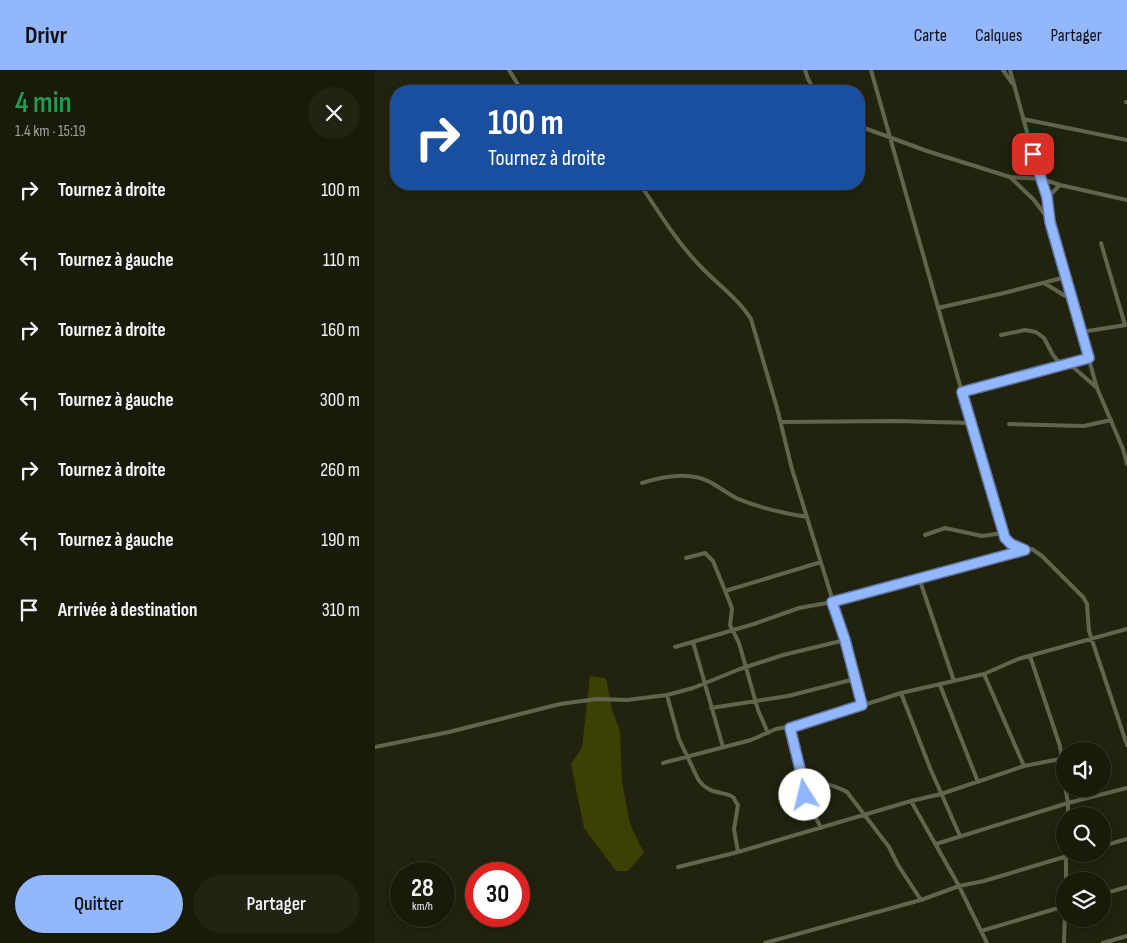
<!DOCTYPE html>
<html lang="fr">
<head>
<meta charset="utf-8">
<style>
  :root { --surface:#191a0a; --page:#222313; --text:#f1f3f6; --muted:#9fa19c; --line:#37382b; --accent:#93b7fd }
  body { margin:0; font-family:"Sofia Sans Condensed",sans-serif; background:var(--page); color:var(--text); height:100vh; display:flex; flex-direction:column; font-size:19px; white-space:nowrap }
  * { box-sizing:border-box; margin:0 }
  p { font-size:16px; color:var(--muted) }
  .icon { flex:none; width:28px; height:28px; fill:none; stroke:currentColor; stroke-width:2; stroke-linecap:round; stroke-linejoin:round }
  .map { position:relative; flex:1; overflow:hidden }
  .drawer { display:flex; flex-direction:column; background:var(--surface); width:375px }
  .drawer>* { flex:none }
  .guide { position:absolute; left:15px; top:15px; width:475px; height:105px; border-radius:20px; box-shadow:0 2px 8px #0003,0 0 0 1px var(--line); background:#1a4fa0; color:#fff; overflow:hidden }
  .buttons { position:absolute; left:681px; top:672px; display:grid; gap:10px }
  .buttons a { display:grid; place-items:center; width:55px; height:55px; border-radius:50%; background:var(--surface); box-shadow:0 2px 8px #0003,0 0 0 1px var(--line); font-size:25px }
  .speed { position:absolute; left:15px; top:792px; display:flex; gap:10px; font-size:25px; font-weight:700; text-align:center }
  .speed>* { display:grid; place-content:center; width:65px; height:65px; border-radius:50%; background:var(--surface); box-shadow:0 2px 8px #0003,0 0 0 1px var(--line); line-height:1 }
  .speed small { font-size:12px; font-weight:400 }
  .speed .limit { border:8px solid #d22; background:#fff; color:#111 }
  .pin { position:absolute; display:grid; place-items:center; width:42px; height:42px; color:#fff; margin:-21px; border-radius:10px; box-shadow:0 2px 8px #0006 }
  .me { position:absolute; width:55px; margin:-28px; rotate:351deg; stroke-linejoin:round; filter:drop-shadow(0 0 4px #0008) }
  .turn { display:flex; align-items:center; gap:18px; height:105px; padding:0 15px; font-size:22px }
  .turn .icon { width:65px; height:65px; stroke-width:2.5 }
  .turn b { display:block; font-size:35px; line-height:42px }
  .round { display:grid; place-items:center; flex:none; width:52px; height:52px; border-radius:26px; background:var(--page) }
  .head { display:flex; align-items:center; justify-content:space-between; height:85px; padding:0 15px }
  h1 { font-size:30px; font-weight:600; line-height:38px; color:#1e9e55 }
  .cta { display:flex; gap:10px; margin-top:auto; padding:10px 15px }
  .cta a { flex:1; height:58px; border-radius:30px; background:var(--accent); color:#111; font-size:20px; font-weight:600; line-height:58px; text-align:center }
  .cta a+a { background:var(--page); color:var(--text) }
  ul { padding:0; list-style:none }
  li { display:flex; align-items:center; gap:15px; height:70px; padding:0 15px }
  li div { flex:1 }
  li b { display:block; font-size:19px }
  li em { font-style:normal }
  header { display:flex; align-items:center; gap:30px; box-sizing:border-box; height:70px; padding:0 25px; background:var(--accent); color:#111 }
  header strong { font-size:24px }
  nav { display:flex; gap:28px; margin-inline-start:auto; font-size:18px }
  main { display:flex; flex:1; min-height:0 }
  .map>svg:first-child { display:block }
  .green { fill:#3c4002 }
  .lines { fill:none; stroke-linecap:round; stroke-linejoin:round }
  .minor { stroke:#62654e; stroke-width:4 }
  .route-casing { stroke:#6077a4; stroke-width:12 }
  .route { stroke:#93b7fd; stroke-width:9 }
</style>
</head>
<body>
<header>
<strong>Drivr</strong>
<nav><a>Carte</a><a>Calques</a><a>Partager</a></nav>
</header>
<main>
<section class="drawer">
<div class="head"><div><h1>4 min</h1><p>1.4 km · 15:19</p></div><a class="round"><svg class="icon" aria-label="close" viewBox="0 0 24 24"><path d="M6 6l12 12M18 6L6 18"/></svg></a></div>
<ul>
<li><svg class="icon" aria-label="right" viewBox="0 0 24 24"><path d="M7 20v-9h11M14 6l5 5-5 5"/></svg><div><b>Tournez à droite</b></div><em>100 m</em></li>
<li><svg class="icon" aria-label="left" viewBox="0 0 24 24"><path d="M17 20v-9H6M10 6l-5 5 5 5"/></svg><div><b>Tournez à gauche</b></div><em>110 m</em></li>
<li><svg class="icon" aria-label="right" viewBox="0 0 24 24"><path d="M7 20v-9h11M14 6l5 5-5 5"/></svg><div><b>Tournez à droite</b></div><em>160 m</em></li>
<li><svg class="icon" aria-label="left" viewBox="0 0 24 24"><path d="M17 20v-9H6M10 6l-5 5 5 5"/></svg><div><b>Tournez à gauche</b></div><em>300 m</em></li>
<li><svg class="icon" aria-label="right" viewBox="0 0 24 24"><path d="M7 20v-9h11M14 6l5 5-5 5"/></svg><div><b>Tournez à droite</b></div><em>260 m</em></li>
<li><svg class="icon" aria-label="left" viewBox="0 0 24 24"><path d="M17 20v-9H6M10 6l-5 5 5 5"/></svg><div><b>Tournez à gauche</b></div><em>190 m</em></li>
<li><svg class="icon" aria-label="arrive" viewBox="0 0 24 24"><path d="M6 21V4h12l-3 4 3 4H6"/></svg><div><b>Arrivée à destination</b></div><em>310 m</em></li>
</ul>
<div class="cta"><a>Quitter</a><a>Partager</a></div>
</section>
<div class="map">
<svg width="752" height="873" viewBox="0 0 752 873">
  <rect width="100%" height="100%" fill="#21230e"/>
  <path class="green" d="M 215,606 L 231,608 L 237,640 L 245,661 L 247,712 L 255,754 L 269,783 L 253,801 L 241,801 L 209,758 L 196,694 L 207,677 Z"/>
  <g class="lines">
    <path class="minor" d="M 134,0 L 147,21
      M 430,0 L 433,9 L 440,21
      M 496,0 L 625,457 L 632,471 L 650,480
      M 628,0 L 637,13
      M 635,0 L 658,84 L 673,127 L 675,152 L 722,318 L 748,379 L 752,394
      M 751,32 L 752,32
      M 648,49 L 752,70
      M 484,56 L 552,81 L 635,107 L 659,130 L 674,150
      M 635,107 L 667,109 L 685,115 L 752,130
      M 265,114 C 285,144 303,174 329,200 C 345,216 364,230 376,249 L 402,338 L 417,399 L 470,570 L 487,635
      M 673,127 L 685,115
      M 726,173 L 750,255
      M 669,213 L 697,230
      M 563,238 L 629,223 L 691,207
      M 706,262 L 751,255
      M 626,265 L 650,260 L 661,262 L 669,268 L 678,285 L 683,291 L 698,297 L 721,317
      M 587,322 L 714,288
      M 406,352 L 521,351 L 596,353
      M 634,354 L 709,356 L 736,350
      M 267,413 C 286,407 315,401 335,412 C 344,417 352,423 361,428 C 384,438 407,443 432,447
      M 550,465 L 570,458 L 607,466 L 628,463
      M 311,488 L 330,483 L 338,491 L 355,533 L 357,539 L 355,555 L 364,573 L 383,640 L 393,663
      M 544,508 L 579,611
      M 350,521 L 446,492
      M 318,572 L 348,677
      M 300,577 L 379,554 L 424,538 L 457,532 L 498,521 L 633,483 L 657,479 L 667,486 L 708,527 L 712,534 L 714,561 L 752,675
      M 609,604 L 649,696
      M 565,615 L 603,712
      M 292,625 L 304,669 L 323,709 C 335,727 351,720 359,728 C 359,729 362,734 363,735 L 359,759 L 363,782
      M 336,638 L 413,626 L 480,609
      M 415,658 L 427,707 L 429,725 L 446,758
      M 0,677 L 74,662 L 185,634 L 222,629 L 252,630 L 292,625 L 318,618 L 365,599 L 408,585 L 470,570
      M 288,693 L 376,670 L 401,659 L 433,653 L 526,623
      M 427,707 C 442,712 459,714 472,722 L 514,777 L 523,795 L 546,830
      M 536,731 L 584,816 L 606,861
      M 693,746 L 693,733 L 752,718
      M 585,766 L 555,698 L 526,623 L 609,604 L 643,589 L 752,559
      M 561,774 L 693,733 L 685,689
      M 728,776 L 752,769
      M 303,797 L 363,782 L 536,731 L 566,724 L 649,696 L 685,689 L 686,684 L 685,676 L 655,586
      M 691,811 L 691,784
      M 728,824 L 752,817
      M 390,873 L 546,830 L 584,816 L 609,811 L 699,784
      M 612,873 L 606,861 L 690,836
      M 689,873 L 690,842
      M 728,873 L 752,866"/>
  </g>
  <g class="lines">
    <g class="route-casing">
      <path id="route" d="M 430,725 L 427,707 L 415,658 L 487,635 L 470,570 L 457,532 L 650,480 L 636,474 L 630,468 L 587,322 L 714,288 L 675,152 L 672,127 L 658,84"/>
    </g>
    <use href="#route" class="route"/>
  </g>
</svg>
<div class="buttons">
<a><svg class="icon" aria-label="sound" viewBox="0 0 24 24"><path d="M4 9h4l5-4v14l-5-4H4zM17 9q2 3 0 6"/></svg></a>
<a><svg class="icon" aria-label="search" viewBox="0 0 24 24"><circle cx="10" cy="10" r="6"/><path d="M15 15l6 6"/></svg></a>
<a><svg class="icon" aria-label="layers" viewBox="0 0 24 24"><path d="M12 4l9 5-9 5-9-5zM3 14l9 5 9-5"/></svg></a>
</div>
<div class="speed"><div>28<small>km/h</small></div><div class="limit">30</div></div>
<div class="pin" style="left:658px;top:84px;background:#d93025"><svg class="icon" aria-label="arrive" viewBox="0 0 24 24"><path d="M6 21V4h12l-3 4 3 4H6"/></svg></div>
<svg class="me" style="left:430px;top:725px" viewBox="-20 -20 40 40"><circle r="19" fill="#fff"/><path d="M0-13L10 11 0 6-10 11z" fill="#93b7fd"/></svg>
<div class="guide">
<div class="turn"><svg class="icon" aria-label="right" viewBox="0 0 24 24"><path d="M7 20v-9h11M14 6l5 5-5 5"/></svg><div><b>100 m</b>Tournez à droite</div></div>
</div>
</div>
</main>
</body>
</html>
